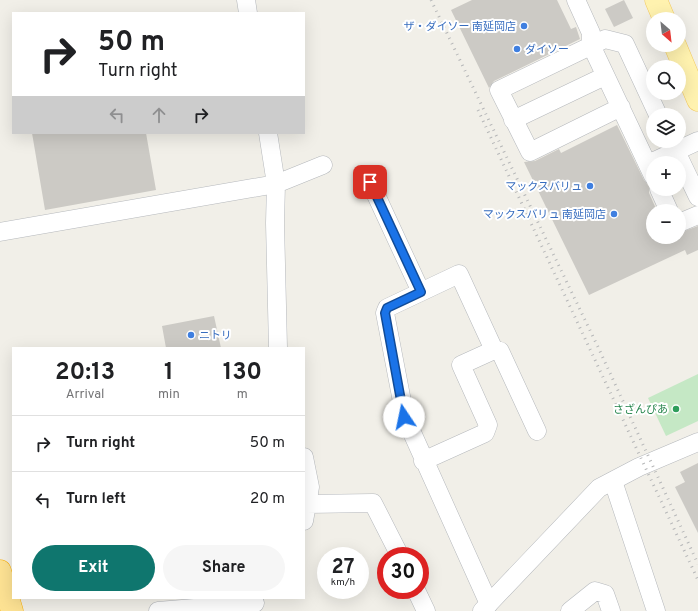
<!DOCTYPE html>
<html lang="en">
<head>
<meta charset="utf-8">
<style>
  :root { --surface:#fff; --page:#f6f6f6; --text:#202124; --muted:#757577; --line:#e0e0e0; --accent:#0f766e }
  body { margin:0; font-family:Overpass,"Noto Sans JP",sans-serif; background:var(--page); color:var(--text); height:100vh; display:flex; flex-direction:column; font-size:15px; white-space:nowrap }
  * { box-sizing:border-box; margin:0 }
  p { font-size:13px; color:var(--muted) }
  .icon { flex:none; width:22px; height:22px; fill:none; stroke:currentColor; stroke-width:2; stroke-linecap:round; stroke-linejoin:round }
  .map { position:relative; flex:1; overflow:hidden }
  .side { position:absolute; left:12px; top:347px; width:293px; height:252px; display:flex; flex-direction:column; background:var(--surface); border-radius:0px; box-shadow:0 4px 16px #0002 }
  .side>* { flex:none }
  .top-card { position:absolute; left:12px; top:12px; width:293px; height:122px; border-radius:0px; box-shadow:0 4px 16px #0002; background:#fff; color:var(--text); overflow:hidden }
  .needle { width:26px; rotate:152deg }
  .tools { position:absolute; left:646px; top:12px; display:grid; gap:8px }
  .tools a { display:grid; place-items:center; width:40px; height:40px; border-radius:50%; background:var(--surface); box-shadow:0 4px 16px #0002; font-size:20px }
  .speed { position:absolute; left:317px; top:547px; display:flex; gap:8px; font-size:20px; font-weight:700; text-align:center }
  .speed>* { display:grid; place-content:center; width:52px; height:52px; border-radius:50%; background:var(--surface); box-shadow:0 4px 16px #0002; line-height:1 }
  .speed small { font-size:10px; font-weight:400 }
  .speed .limit { border:6px solid #d22; background:#fff; color:#111 }
  .pin { position:absolute; display:grid; place-items:center; width:34px; height:34px; color:#fff; margin:-17px; border-radius:8px; box-shadow:0 2px 6px #0006 }
  .me { position:absolute; width:44px; margin:-22px; rotate:349deg; stroke-linejoin:round; filter:drop-shadow(0 0 3px #0008) }
  .turn { display:flex; align-items:center; gap:14px; height:84px; padding:0 20px; font-size:18px }
  .turn .icon { width:52px; height:52px; stroke-width:2.5 }
  .turn b { display:block; font-size:28px; line-height:34px }
  .lanes { display:flex; align-items:center; height:38px; padding:0 20px; background:#0003; justify-content:center; gap:20px; direction:ltr }
  .lanes .off { opacity:.35 }
  .eta { display:flex; justify-content:space-evenly; align-items:center; height:68px; text-align:center }
  .eta b { font-size:24px; font-weight:700; line-height:28px }
  .cta { display:flex; gap:8px; margin-top:auto; padding:8px 20px }
  .cta a { flex:1; height:46px; border-radius:24px; background:var(--accent); color:#fff; font-size:16px; font-weight:700; line-height:46px; text-align:center }
  .cta a+a { background:var(--page); color:var(--text) }
  ul { padding:0; list-style:none }
  li { display:flex; align-items:center; gap:12px; height:56px; padding:0 20px; border-top:1px solid var(--line) }
  li div { flex:1 }
  li b { display:block; font-size:15px }
  li em { font-style:normal }
  .map>svg:first-child { display:block }
  .green { fill:#c5e8c5 }
  .building { fill:#cccac5 }
  .lines { fill:none; stroke-linecap:round; stroke-linejoin:round }
  .minor-casing { stroke:#b5b8bc; stroke-width:19 }
  .major-casing { stroke:#f2c960; stroke-width:23 }
  .highway-casing { stroke:#f9ab00; stroke-width:23 }
  .minor { stroke:#fff; stroke-width:18 }
  .major { stroke:#fff2af; stroke-width:22 }
  .highway { stroke:#fde293; stroke-width:22 }
  .rail { stroke:#b6b7b8; stroke-width:3; stroke-dasharray:1 5; stroke-linecap:butt }
  .route-casing { stroke:#114b97; stroke-width:10 }
  .route { stroke:#1a73e8; stroke-width:7 }
  .shop-dot { fill:#3f7fe0; stroke:#fff; stroke-width:1.5 }
  .leisure-dot { fill:#2e9e5b; stroke:#fff; stroke-width:1.5 }
  .labels { text-anchor:middle; stroke-width:4; stroke-linejoin:round; paint-order:stroke }
  .shop-label { font-size:11px; fill:#366cbe; stroke:#fff; text-anchor:end }
  .leisure-label { font-size:11px; fill:#27864d; stroke:#fff; text-anchor:end }
</style>
</head>
<body>
<div class="map">
<svg width="698" height="611" viewBox="0 0 698 611">
  <rect width="100%" height="100%" fill="#f1efe8"/>
  <path class="green" d="M 698,374 L 698,421 L 666,436 L 648,398 Z"/>
  <path class="building" d="M 472,0 L 557,0 L 571,29 L 576,27 L 580,39 L 494,81 L 489,88 L 451,10 Z
    M 624,0 L 633,18 L 614,27 L 605,9 Z
    M 617,125 L 644,180 L 649,186 L 649,193 L 657,211 L 653,211 L 653,237 L 679,237 L 679,233 L 698,226 L 698,250 L 687,255 L 685,250 L 589,295 L 524,162 L 535,161 L 559,149 L 561,153 Z
    M 32,133 L 146,133 L 156,190 L 45,210 Z
    M 214,316 L 221,348 L 166,348 L 162,326 Z
    M 698,463 L 698,533 L 675,487 L 685,482 L 680,472 Z"/>
  <g class="lines">
    <g class="minor-casing">
      <path id="minor" d="M 246,0 L 248,13
        M 576,0 L 591,33 L 591,45 L 653,176
        M 621,107 L 530,152 L 499,90 L 605,39 L 625,44 L 658,115
        M 513,120 L 605,76
        M 268,133 L 276,184 L 275,223 L 278,348
        M 671,141 L 698,197
        M 648,164 L 698,141
        M 370,182 L 421,292
        M 659,189 L 669,211
        M 679,223 L 698,215
        M 0,232 L 276,184 L 323,165
        M 494,350 L 500,351 L 537,431
        M 304,457 L 310,487 L 304,521
        M 423,461 L 485,433 L 488,425 L 461,365 L 494,350 L 459,274 L 387,308 L 385,313 L 405,417 L 489,604
        M 613,481 L 656,611
        M 307,504 L 373,503 L 400,556
        M 416,590 L 426,611
        M 158,611 L 255,603
        M 482,611 L 599,488 L 639,467 L 698,442
        M 570,611 L 595,591 L 605,594 L 611,611"/>
    </g>
    <g class="major-casing">
      <path id="major" d="M 656,0 L 664,19
        M 675,45 L 698,100"/>
    </g>
    <g class="highway-casing">
      <path id="highway" d="M 0,571 L 12,611"/>
    </g>
    <use href="#minor" class="minor"/>
    <use href="#major" class="major"/>
    <use href="#highway" class="highway"/>
    <path class="rail" d="M 431,0 L 598,347 L 698,564
      M 478,110 L 698,580"/>
  </g>
  <g class="lines">
    <g class="route-casing">
      <path id="route" d="M 370,182 L 421,292 L 387,308 L 385,313 L 404,417"/>
    </g>
    <use href="#route" class="route"/>
  </g>
  <g class="shop-dot">
    <circle cx="524" cy="26" r="4"/>
    <circle cx="517" cy="49" r="4"/>
    <circle cx="590" cy="186" r="4"/>
    <circle cx="614" cy="214" r="4"/>
    <circle cx="191" cy="335" r="4"/>
  </g>
  <circle class="leisure-dot" cx="676" cy="409" r="4"/>
  <g class="labels">
    <g class="shop-label">
      <text x="516" y="30">ザ・ダイソー 南延岡店</text>
      <text x="525" y="53" text-anchor="start">ダイソー</text>
      <text x="582" y="190">マックスバリュ</text>
      <text x="606" y="218">マックスバリュ 南延岡店</text>
      <text x="199" y="339" text-anchor="start">ニトリ</text>
    </g>
    <g class="leisure-label">
      <text x="668" y="413">さざんぴあ</text>
    </g>
  </g>
</svg>
<div class="tools">
<a><svg class="needle" viewBox="-14 -14 28 28"><path d="M0-13l5 13h-10z" fill="#e53935"/><path d="M0 13l5-13h-10z" fill="#757577"/></svg></a>
<a><svg class="icon" aria-label="search" viewBox="0 0 24 24"><circle cx="10" cy="10" r="6"/><path d="M15 15l6 6"/></svg></a>
<a><svg class="icon" aria-label="layers" viewBox="0 0 24 24"><path d="M12 4l9 5-9 5-9-5zM3 14l9 5 9-5"/></svg></a>
<a>+</a>
<a>−</a>
</div>
<div class="speed"><div>27<small>km/h</small></div><div class="limit">30</div></div>
<div class="pin" style="left:370px;top:182px;background:#d93025"><svg class="icon" aria-label="arrive" viewBox="0 0 24 24"><path d="M6 21V4h12l-3 4 3 4H6"/></svg></div>
<svg class="me" style="left:404px;top:417px" viewBox="-20 -20 40 40"><circle r="19" fill="#fff"/><path d="M0-13L10 11 0 6-10 11z" fill="#1a73e8"/></svg>
<div class="top-card">
<div class="turn"><svg class="icon" aria-label="right" viewBox="0 0 24 24"><path d="M7 20v-9h11M14 6l5 5-5 5"/></svg><div><b>50 m</b>Turn right</div></div>
<div class="lanes"><svg class="icon off" aria-label="left" viewBox="0 0 24 24"><path d="M17 20v-9H6M10 6l-5 5 5 5"/></svg><svg class="icon off" aria-label="ahead" viewBox="0 0 24 24"><path d="M12 20V5M6 11l6-6 6 6"/></svg><svg class="icon" aria-label="right" viewBox="0 0 24 24"><path d="M7 20v-9h11M14 6l5 5-5 5"/></svg></div>
</div>
<section class="side">
<div class="eta">
<div><b>20:13</b><p>Arrival</p></div>
<div><b>1</b><p>min</p></div>
<div><b>130</b><p>m</p></div>
</div>
<ul>
<li><svg class="icon" aria-label="right" viewBox="0 0 24 24"><path d="M7 20v-9h11M14 6l5 5-5 5"/></svg><div><b>Turn right</b></div><em>50 m</em></li>
<li><svg class="icon" aria-label="left" viewBox="0 0 24 24"><path d="M17 20v-9H6M10 6l-5 5 5 5"/></svg><div><b>Turn left</b></div><em>20 m</em></li>
</ul>
<div class="cta"><a>Exit</a><a>Share</a></div>
</section>
</div>
</body>
</html>
